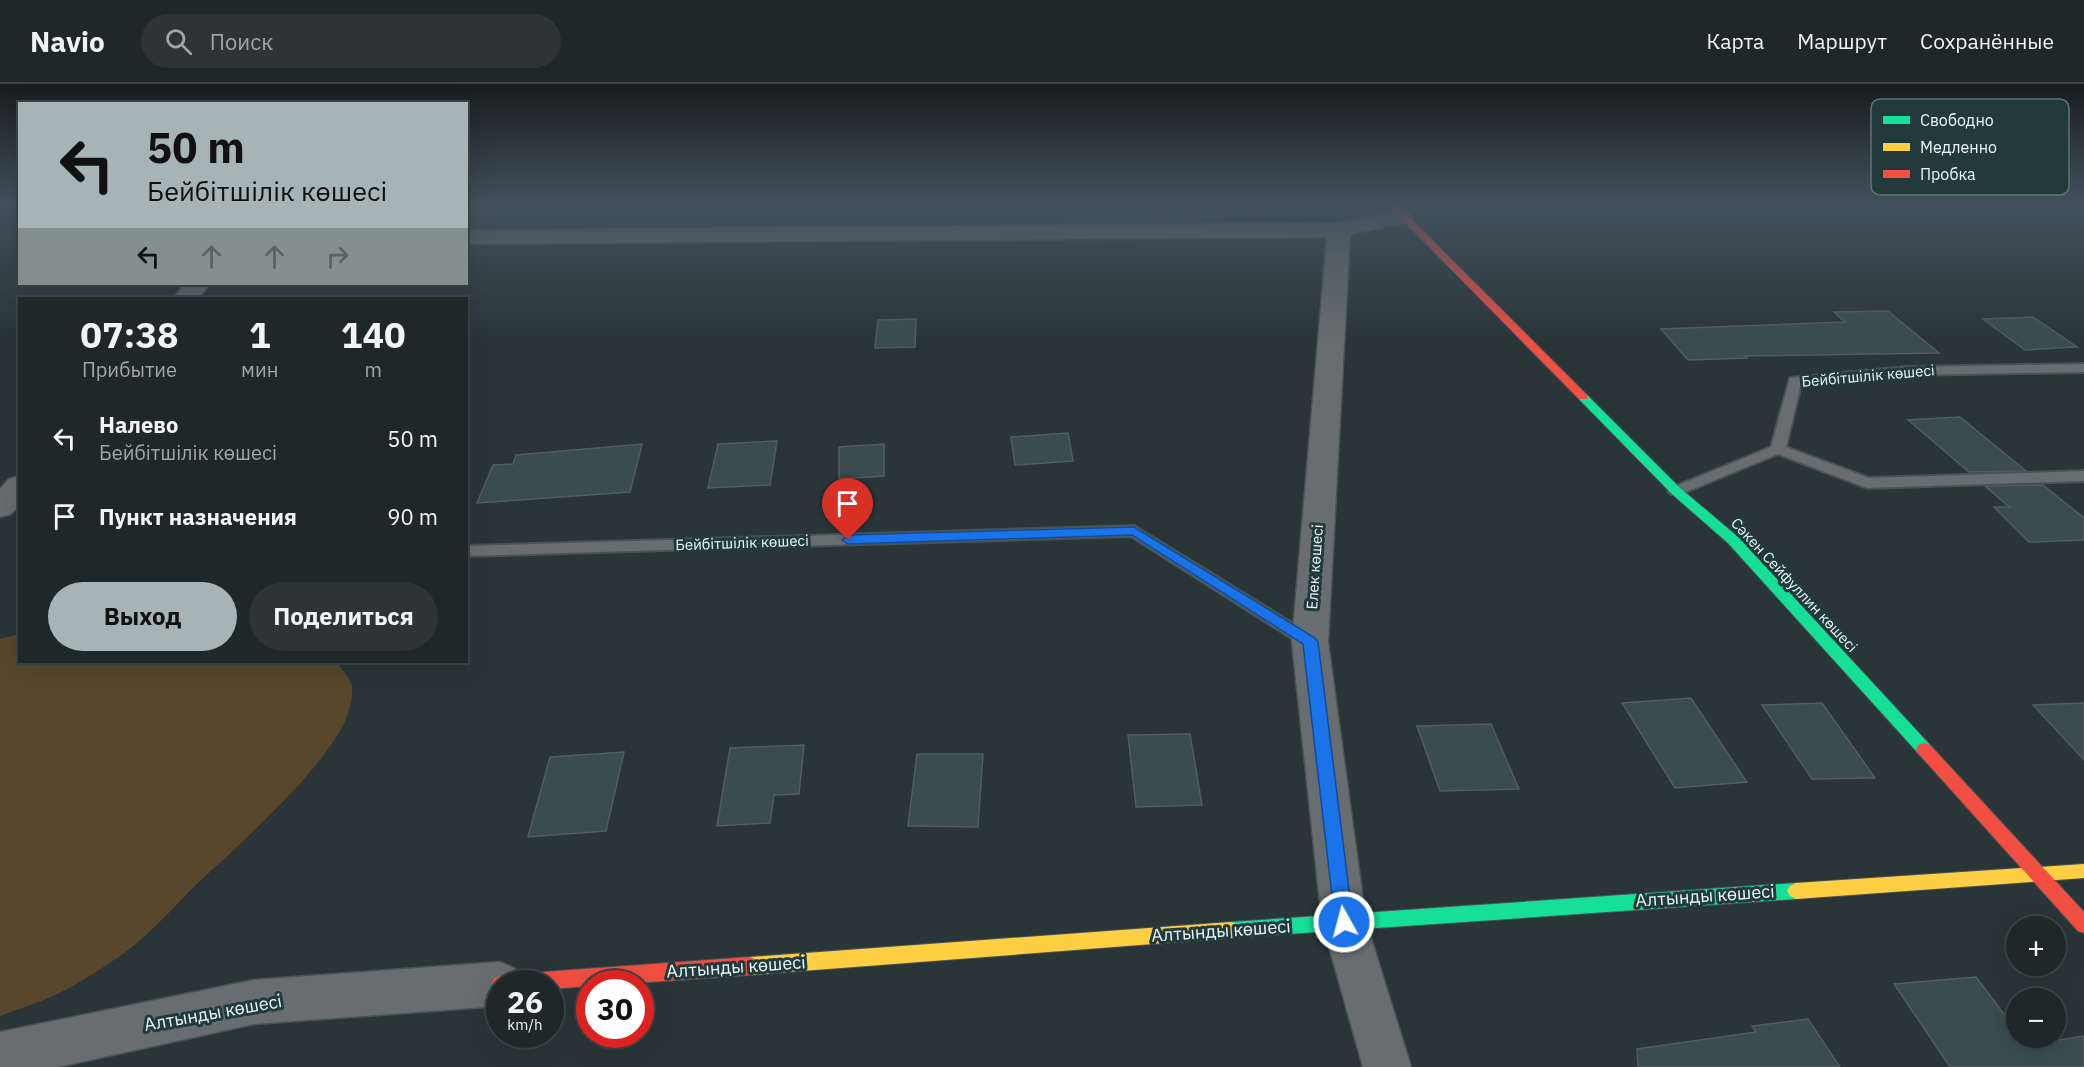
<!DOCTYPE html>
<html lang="ru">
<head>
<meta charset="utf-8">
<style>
  :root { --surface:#1f2829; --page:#2c3435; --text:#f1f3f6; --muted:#a1a6a8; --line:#3c4446; --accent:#a6b4b5 }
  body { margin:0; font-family:"IBM Plex Sans",sans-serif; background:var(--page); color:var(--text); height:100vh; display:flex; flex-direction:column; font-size:22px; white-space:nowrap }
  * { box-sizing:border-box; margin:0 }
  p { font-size:20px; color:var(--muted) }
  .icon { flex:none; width:33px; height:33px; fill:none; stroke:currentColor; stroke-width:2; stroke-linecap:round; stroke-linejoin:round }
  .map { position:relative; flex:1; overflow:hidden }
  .sheet { position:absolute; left:18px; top:213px; width:450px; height:366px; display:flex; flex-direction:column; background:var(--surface); border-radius:0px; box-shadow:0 6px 24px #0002,0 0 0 2px var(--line) }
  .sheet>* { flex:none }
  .banner { position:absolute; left:18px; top:18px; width:450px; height:183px; border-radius:0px; box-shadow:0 6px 24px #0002,0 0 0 2px var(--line); background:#a6b4b5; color:#111; overflow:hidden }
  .tools { position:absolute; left:2006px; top:832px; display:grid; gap:12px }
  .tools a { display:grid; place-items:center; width:60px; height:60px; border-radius:50%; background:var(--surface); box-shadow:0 6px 24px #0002,0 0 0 2px var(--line); font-size:30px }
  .speed { position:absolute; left:486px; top:886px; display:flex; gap:12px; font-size:30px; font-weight:700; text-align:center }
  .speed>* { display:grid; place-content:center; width:78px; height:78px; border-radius:50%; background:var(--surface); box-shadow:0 6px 24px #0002,0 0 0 2px var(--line); line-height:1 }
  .speed small { font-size:15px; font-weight:400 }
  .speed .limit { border:9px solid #d22; background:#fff; color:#111 }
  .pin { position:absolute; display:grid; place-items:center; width:51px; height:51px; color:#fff; margin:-62px -26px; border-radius:50% 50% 50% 0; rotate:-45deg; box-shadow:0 0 6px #0007 }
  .pin .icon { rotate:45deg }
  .me { position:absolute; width:66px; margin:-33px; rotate:353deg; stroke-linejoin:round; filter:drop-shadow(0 0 4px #0008) }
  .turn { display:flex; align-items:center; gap:21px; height:126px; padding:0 30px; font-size:27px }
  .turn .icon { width:78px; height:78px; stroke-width:2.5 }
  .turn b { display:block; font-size:42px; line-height:51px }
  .lanes { display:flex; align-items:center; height:57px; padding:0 30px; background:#0003; justify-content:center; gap:30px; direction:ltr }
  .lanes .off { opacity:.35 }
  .eta { display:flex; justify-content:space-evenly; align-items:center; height:102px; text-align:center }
  .eta b { font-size:36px; font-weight:700; line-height:42px }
  .action { display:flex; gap:12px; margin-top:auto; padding:12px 30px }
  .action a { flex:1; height:69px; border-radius:36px; background:var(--accent); color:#111; font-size:24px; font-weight:700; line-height:69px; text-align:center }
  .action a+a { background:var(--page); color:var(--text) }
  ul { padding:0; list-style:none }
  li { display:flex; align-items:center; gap:18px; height:78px; padding:0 30px }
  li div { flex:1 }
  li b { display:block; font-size:22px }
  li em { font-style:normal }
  header { display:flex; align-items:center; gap:36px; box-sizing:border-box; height:84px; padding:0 30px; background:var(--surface); border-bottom:2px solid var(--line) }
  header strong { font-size:28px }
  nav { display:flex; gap:33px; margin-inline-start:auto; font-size:21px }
  .search { width:420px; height:54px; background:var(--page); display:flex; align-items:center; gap:15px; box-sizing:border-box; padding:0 21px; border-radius:33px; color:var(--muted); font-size:22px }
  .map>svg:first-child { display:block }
  .green { fill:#58472d }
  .building { fill:#3a4c4e; stroke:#535d5f; stroke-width:1.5 }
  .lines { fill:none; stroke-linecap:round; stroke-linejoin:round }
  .lane-casing { stroke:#495355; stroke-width:4 }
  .street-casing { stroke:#495355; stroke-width:3 }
  .fast-casing { stroke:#495355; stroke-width:2 }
  .slow-casing { stroke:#495355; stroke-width:2 }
  .jam-casing { stroke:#495355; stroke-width:2 }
  .lane { fill:#686e6f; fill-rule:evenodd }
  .street { fill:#686e6f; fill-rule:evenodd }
  .fast { fill:#16e098; fill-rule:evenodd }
  .slow { fill:#ffcf43; fill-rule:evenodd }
  .jam { fill:#f24e42; fill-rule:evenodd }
  .route { fill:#1a73e8; stroke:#114b97; stroke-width:1.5 }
  .labels { text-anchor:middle; stroke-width:6; stroke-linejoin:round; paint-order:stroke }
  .street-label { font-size:15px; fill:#eaf8f9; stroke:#233a3d }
  .near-street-label { font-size:18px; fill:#eaf8f9; stroke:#233a3d }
  .key { fill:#233a3d; stroke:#5f7375; stroke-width:1.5 }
  .key-label { font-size:16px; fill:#eaf8f9 }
</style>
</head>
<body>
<header>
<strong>Navio</strong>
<div class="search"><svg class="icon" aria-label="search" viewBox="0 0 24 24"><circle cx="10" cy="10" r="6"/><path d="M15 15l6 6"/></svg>Поиск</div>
<nav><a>Карта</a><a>Маршрут</a><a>Сохранённые</a></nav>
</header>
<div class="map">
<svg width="2084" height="983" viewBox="0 0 2084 983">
  <rect width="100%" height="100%" fill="#293537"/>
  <path class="green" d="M 19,550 L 20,578 L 336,578 C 352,598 356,598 349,626 C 337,674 239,761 201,796 C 173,823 147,855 114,876 C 96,888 75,902 55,911 C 38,919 18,925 0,932 L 0,555 Z"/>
  <path class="building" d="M 1888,227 L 1939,269 L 1745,272 L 1747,274 L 1688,276 L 1661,245 L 1845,238 L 1834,228 Z
    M 2033,233 L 2077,263 L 2025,266 L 1983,235 Z
    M 916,235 L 915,263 L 875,264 L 878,236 Z
    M 1960,333 L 2026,387 L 1969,388 L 1908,336 Z
    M 1068,349 L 1073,377 L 1015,381 L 1011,353 Z
    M 777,357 L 770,401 L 708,404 L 718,360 Z
    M 642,360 L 630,408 L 477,419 L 493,381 L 513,380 L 516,371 Z
    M 884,360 L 884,392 L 839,395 L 839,363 Z
    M 2043,401 L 2084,434 L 2084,456 L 2029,458 L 1994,423 L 2009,423 L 1985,402 Z
    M 1691,614 L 1747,698 L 1675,704 L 1622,619 Z
    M 1822,619 L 1875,694 L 1812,695 L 1762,621 Z
    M 2084,619 L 2084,676 L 2033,621 Z
    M 1491,640 L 1519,705 L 1440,707 L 1417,642 Z
    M 1190,650 L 1202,721 L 1136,723 L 1128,651 Z
    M 804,661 L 799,710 L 774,711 L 770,739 L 717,742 L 730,664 Z
    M 624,668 L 606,747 L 528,753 L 550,673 Z
    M 917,670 L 983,670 L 978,743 L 908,742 Z
    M 1976,893 L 2016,946 L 2016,954 L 2022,954 L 2028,961 L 2084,952 L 2084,983 L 1950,983 L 1894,900 Z
    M 1808,935 L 1840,983 L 1638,983 L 1637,965 L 1756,948 L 1752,942 Z"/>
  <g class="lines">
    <g class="lane-casing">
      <path id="lane" d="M 2084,280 L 2084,288 L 1906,291 L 1801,300 L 1786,363 L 1869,394 L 2084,387 L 2084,397 L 1867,404 L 1778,370 L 1681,410 L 1671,410 L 1668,407 L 1671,404 L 1771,363 L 1790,294 L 1906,283 Z
        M 1134,442 L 1316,554 L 1319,558 L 1316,562 L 1310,564 L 1304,562 L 1131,452 L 466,472 L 466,462 Z"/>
    </g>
    <g class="street-casing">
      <path id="street" d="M 1401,127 L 1409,128 L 1412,133 L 1409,138 L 1350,150 L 1328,558 L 1366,838 L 1411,983 L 1363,983 L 1322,838 L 1292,558 L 1327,153 L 466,160 L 466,146 L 1339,139 Z
        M 185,200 L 210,200 L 198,214 L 173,214 Z
        M 20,392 L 20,420 L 11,430 L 0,433 L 0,405 L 9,395 Z
        M 500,878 L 516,885 L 523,900 L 500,900 L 500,922 L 254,940 L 58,983 L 0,983 L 0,948 L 254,896 Z"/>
    </g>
    <g class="fast-casing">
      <path id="fast" d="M 1583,310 L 1587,311 L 1680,404 L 1738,453 L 1930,661 L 1932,665 L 1930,669 L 1924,671 L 1918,669 L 1728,459 L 1672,410 L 1579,315 L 1579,311 Z
        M 1796,799 L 1802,802 L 1805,807 L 1802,812 L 1796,815 L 1231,854 L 1225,852 L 1222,846 L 1225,840 L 1231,838 Z"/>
    </g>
    <g class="slow-casing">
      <path id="slow" d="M 2084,780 L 2084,794 L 1796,815 L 1790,812 L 1787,807 L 1790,802 L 1796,799 Z
        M 1231,838 L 1237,840 L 1240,846 L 1237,852 L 1231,854 L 750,891 L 743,888 L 741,882 L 743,876 L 750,873 Z"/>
    </g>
    <g class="jam-casing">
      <path id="jam" d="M 1387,120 L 1396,120 L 1587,311 L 1587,315 L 1579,315 Z
        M 1924,659 L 1930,661 L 2084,828 L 2084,849 L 2078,847 L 1918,669 L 1916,665 L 1918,661 Z
        M 750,873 L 757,876 L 759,882 L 757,888 L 750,891 L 621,900 L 590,900 L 590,902 L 550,905 L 550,900 L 500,900 L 500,908 L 494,906 L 492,900 L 494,894 L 501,891 Z"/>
    </g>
    <use href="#lane" class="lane"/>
    <use href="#street" class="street"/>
    <use href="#fast" class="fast"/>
    <use href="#slow" class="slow"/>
    <use href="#jam" class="jam"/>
  </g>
  <linearGradient id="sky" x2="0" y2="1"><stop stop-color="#171d1e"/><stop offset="0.47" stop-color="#43515e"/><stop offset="1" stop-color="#43515e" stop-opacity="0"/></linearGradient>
  <rect width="2084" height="258" fill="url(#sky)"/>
  <path class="route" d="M 1134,443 L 1315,554 L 1318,558 L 1353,838 L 1350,844 L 1344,846 L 1338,844 L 1335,838 L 1303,560 L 1132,451 L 848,460 L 842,456 L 848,451 Z"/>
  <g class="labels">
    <g class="street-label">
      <text transform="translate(1868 292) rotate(-5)" y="5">Бейбітшілік көшесі</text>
      <text transform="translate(742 459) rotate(-2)" y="5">Бейбітшілік көшесі</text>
      <text transform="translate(1315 483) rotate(-86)" y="5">Елек көшесі</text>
      <text transform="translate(1794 501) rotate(47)" y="5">Сәкен Сейфуллин көшесі</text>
    </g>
    <g class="near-street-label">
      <text transform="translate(1705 812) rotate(-4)" y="6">Алтынды көшесі</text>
      <text transform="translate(1221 847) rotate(-4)" y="6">Алтынды көшесі</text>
      <text transform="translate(736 883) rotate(-4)" y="6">Алтынды көшесі</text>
      <text transform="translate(213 929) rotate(-10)" y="6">Алтынды көшесі</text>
    </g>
  </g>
  <rect x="1871" y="15" width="198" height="96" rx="9" class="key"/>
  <rect x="1883" y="32" width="27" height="8" fill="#16e098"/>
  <rect x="1883" y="59" width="27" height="8" fill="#ffcf43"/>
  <rect x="1883" y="86" width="27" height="8" fill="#f24e42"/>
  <g class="key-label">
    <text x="1920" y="42">Свободно</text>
    <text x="1920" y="69">Медленно</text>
    <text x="1920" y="96">Пробка</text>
  </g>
</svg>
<div class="tools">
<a>+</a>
<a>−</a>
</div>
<div class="speed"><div>26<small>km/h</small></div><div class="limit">30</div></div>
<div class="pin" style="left:848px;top:456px;background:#d93025"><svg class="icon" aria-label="arrive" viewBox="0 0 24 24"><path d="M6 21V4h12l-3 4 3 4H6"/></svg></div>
<svg class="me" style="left:1344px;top:838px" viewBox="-20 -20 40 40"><circle r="17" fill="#1a73e8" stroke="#fff" stroke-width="3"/><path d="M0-11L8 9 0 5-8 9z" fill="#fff"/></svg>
<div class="banner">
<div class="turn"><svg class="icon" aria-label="left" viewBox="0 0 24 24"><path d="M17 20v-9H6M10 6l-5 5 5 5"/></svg><div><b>50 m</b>Бейбітшілік көшесі</div></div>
<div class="lanes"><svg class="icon" aria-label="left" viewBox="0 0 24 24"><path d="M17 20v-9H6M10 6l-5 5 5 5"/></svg><svg class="icon off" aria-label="ahead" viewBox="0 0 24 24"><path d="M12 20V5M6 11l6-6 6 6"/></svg><svg class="icon off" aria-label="ahead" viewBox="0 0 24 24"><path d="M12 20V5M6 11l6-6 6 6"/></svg><svg class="icon off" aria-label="right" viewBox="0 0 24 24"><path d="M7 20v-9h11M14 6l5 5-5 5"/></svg></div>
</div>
<section class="sheet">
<div class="eta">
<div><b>07:38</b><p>Прибытие</p></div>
<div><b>1</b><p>мин</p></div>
<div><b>140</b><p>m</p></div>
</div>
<ul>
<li><svg class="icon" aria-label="left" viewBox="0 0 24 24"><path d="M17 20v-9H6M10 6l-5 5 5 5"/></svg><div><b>Налево</b><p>Бейбітшілік көшесі</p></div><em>50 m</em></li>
<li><svg class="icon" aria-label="arrive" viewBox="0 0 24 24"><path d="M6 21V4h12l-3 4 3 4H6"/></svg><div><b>Пункт назначения</b></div><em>90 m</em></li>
</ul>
<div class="action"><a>Выход</a><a>Поделиться</a></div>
</section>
</div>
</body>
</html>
